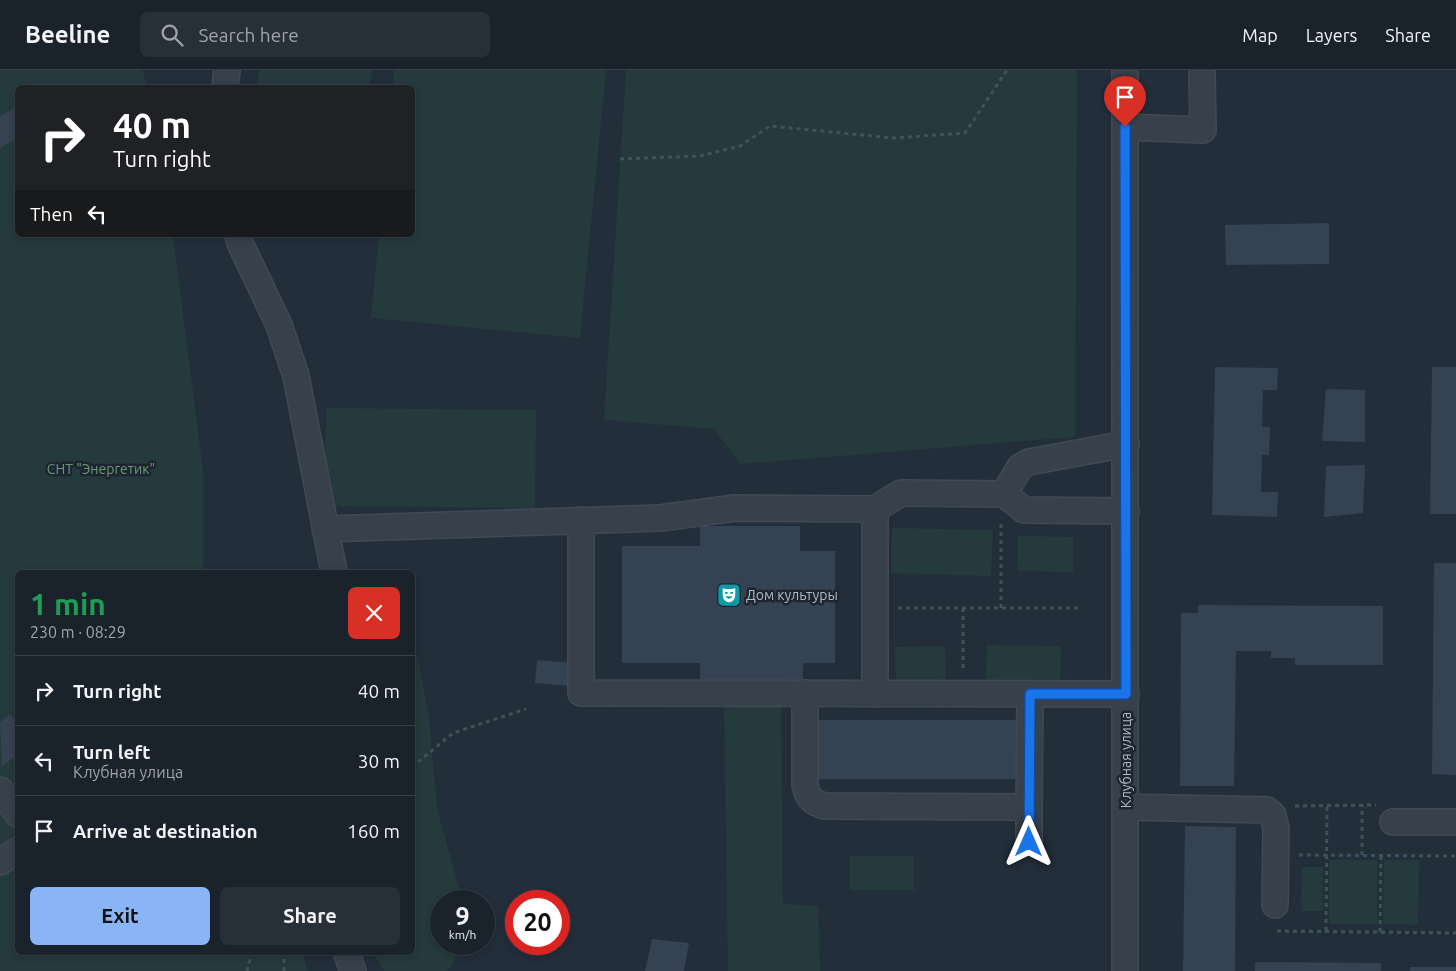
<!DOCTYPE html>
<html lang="en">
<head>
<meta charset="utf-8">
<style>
  :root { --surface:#1a222c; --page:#272f38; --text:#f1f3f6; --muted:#9fa4a9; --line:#383f48; --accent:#89b4f6 }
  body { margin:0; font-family:Ubuntu,sans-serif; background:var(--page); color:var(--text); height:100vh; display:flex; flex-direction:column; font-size:19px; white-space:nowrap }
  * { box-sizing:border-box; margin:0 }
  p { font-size:16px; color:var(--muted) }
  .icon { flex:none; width:28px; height:28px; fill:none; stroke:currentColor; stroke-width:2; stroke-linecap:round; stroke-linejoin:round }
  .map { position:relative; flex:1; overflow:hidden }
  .details { position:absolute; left:15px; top:500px; width:400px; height:385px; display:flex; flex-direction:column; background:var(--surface); border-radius:8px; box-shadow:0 2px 8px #0003,0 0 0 1px var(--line) }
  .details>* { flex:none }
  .hud { position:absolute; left:15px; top:15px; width:400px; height:152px; border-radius:8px; box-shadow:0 2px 8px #0003,0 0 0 1px var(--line); background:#202124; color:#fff; overflow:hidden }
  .speed { position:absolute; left:430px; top:820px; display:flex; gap:10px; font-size:25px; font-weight:700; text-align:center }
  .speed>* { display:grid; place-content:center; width:65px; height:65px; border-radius:50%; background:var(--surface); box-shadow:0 2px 8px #0003,0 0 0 1px var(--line); line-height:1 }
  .speed small { font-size:12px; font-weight:400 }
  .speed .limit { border:8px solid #d22; background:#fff; color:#111 }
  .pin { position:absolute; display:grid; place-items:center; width:42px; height:42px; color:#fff; margin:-51px -21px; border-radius:50% 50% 50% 0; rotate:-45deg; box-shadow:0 0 5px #0007 }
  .pin .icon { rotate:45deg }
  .me { position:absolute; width:55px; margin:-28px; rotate:0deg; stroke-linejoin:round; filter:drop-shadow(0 0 4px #0008) }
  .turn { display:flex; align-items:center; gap:18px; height:105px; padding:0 15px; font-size:22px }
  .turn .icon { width:65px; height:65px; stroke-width:2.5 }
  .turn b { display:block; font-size:35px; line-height:42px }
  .then { display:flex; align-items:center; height:48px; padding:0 15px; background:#0003; gap:10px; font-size:19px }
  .round { display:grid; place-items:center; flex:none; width:52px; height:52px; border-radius:8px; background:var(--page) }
  .summary { display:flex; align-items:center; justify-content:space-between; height:85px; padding:0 15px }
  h1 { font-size:30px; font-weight:700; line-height:38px; color:#1e9e55 }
  .button { display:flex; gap:10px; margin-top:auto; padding:10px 15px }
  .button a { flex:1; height:58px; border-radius:8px; background:var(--accent); color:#111; font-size:20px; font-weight:700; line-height:58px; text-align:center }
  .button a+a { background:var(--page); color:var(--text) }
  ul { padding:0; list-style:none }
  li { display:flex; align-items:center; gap:15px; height:70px; padding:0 15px; border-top:1px solid var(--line) }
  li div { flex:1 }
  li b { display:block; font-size:19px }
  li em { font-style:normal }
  header { display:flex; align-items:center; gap:30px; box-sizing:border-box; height:70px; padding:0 25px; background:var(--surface); border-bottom:1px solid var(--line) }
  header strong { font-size:24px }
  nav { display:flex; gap:28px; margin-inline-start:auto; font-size:18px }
  .search { width:350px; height:45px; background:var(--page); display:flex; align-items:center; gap:12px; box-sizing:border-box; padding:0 18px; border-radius:8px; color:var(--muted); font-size:19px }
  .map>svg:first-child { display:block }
  .green { fill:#253a3c }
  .building { fill:#354252 }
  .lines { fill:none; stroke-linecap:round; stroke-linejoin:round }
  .minor-casing { stroke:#404954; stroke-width:28 }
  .path { stroke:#3e5354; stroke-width:3; stroke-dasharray:4 4; stroke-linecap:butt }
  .minor { stroke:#37404b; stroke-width:25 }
  .route-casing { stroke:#114b97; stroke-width:12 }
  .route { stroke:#1a73e8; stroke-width:9 }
  .labels { text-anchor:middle; stroke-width:5; stroke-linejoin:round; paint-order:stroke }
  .park-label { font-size:14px; fill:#6a9874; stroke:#1c2530 }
  .poi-label { font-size:14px; fill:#b2bbc7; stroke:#1c2530; text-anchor:start }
  .street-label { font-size:14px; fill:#b2bbc7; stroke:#1c2530 }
</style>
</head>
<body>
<header>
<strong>Beeline</strong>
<div class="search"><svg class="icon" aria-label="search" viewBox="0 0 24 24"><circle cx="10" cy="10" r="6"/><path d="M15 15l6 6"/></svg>Search here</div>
<nav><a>Map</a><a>Layers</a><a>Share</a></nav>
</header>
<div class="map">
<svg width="1456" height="901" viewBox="0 0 1456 901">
  <rect width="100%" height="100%" fill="#232e3b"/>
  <path class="green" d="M 0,0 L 142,0 L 148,17 L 18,18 L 18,165 L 173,165 L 203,400 L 203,502 L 18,502 L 17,763 L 0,775 Z
    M 259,0 L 372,0 L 369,17 L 257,17 Z
    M 394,0 L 606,0 L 580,268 L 371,248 L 379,165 L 412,165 L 412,18 L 393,17 Z
    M 626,0 L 1077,0 L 1075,367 L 740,394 L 714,359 L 604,350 Z
    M 326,338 L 536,340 L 535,438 L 325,436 Z
    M 892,458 L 993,460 L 991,506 L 891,503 Z
    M 1018,466 L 1073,467 L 1073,502 L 1017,501 Z
    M 987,575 L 1061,576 L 1060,619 L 986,618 Z
    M 945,576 L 946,612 L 896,613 L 895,577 Z
    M 413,583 L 417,584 L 429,647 L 437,739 L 461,825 L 460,831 L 441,831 L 441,874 L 456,874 L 455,891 L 447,901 L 384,901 L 373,883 L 412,882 Z
    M 724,630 L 781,633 L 783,834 L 818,836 L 820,901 L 728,901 Z
    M 850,786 L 914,786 L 914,820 L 850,820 Z
    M 1329,790 L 1377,790 L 1377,854 L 1329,854 Z
    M 1384,790 L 1419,790 L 1418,855 L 1383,854 Z
    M 17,793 L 18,882 L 303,883 L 307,901 L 0,901 L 0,805 Z
    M 1302,797 L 1323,797 L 1323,841 L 1301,841 Z"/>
  <path class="building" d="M 18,36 L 18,68 L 0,78 L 0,46 Z
    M 1329,153 L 1329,194 L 1226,195 L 1225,155 Z
    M 1215,297 L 1278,298 L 1277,320 L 1263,320 L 1262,357 L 1270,357 L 1269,385 L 1262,385 L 1261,422 L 1278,422 L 1277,447 L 1212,445 Z
    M 1432,297 L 1456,297 L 1456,444 L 1430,444 Z
    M 1326,319 L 1365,320 L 1365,372 L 1322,371 Z
    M 1365,395 L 1363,443 L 1324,447 L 1326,396 Z
    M 700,456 L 800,456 L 800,481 L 835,481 L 835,593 L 803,593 L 803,617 L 700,617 L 700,593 L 622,593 L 622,476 L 700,476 Z
    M 1434,493 L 1456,493 L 1456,705 L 1432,704 Z
    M 1198,535 L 1383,536 L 1383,595 L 1295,595 L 1295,588 L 1271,588 L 1271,581 L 1236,581 L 1234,716 L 1180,716 L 1181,543 L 1198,543 Z
    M 537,590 L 572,593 L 570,616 L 535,613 Z
    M 10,644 L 18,655 L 18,684 L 2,696 L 0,652 Z
    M 819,650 L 1016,650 L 1016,709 L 819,709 Z
    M 1185,756 L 1236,757 L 1235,901 L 1183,901 Z
    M 652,869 L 689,873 L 684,901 L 645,901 Z
    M 1255,892 L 1381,893 L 1381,901 L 1255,901 Z
    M 1410,897 L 1456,897 L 1456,901 L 1410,901 Z"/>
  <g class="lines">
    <g class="minor-casing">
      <path id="minor" d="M 1125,0 L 1125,901
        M 225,18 L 227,0
        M 1125,57 L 1203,60 L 1202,0
        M 238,165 L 240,173 L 279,255 L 296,306 L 334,502
        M 1004,424 L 1020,397 L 1029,392 L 1126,374
        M 581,450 L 581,623 L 1126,624
        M 325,459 L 660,448 L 735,438 L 875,439 L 901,423 L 1004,424 L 1024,440 L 1126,441
        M 805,623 L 805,715 C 808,728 812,733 825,736 L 1029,737 L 1030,624
        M 875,624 L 875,439
        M 0,720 L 18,744
        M 1126,737 L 1267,740 L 1273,745 L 1276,759 L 1275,835
        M 1393,752 L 1456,752
        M 1029,772 L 1029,737
        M 0,792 L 18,780
        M 346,882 L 353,901"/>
    </g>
    <path class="path" d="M 620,89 L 700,86 L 740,76 L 770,56 L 893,68 L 965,63 L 1007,0
      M 898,538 L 1079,538
      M 963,538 L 963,600
      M 1001,538 L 1001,453
      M 412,697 L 453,663 L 526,639
      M 1295,736 L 1376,735
      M 1299,785 L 1456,786
      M 1362,785 L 1362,735
      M 1277,861 L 1456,863
      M 1326,861 L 1327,735
      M 1380,862 L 1381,786
      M 247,901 L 252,882
      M 284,901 L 284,882"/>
    <use href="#minor" class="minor"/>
  </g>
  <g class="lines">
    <g class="route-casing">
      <path id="route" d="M 1029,772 L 1030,624 L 1126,624 L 1125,57"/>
    </g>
    <use href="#route" class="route"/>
  </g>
  <defs>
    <g id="theatre-square" transform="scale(1.25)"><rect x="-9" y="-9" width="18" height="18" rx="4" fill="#0f9aa8" stroke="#1c2530"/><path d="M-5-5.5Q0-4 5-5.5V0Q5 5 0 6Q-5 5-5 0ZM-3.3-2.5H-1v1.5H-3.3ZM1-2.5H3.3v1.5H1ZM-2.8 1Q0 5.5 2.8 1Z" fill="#fff"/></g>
  </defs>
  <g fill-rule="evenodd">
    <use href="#theatre-square" x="729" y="525"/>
  </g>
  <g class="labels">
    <g class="park-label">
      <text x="101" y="404">СНТ "Энергетик"</text>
    </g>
    <g class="poi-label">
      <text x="746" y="530">Дом культуры</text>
    </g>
    <g class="street-label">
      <text transform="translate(1126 690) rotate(-90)" y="5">Клубная улица</text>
    </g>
  </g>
</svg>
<div class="speed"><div>9<small>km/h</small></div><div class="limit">20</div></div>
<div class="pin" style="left:1125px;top:57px;background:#d93025"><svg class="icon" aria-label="arrive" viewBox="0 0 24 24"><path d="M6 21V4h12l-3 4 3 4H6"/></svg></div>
<svg class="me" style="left:1029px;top:772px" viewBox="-20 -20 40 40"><path d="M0-17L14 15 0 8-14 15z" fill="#1a73e8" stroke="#fff" stroke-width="4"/></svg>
<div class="hud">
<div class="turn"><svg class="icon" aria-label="right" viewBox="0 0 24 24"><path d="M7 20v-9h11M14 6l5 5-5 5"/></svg><div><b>40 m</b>Turn right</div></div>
<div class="then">Then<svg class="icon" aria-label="left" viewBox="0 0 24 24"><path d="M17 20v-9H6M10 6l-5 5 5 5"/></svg></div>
</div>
<section class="details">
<div class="summary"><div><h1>1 min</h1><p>230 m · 08:29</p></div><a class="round" style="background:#d93025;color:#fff"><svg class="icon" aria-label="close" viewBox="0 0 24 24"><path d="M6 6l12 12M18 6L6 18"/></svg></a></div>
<ul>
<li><svg class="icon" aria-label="right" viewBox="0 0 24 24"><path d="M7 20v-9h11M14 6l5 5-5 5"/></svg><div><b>Turn right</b></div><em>40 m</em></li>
<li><svg class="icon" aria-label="left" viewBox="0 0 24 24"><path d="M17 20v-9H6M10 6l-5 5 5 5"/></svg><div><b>Turn left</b><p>Клубная улица</p></div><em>30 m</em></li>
<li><svg class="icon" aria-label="arrive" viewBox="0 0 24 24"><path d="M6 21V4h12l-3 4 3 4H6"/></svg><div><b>Arrive at destination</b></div><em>160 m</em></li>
</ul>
<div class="button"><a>Exit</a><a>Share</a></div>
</section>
</div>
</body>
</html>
